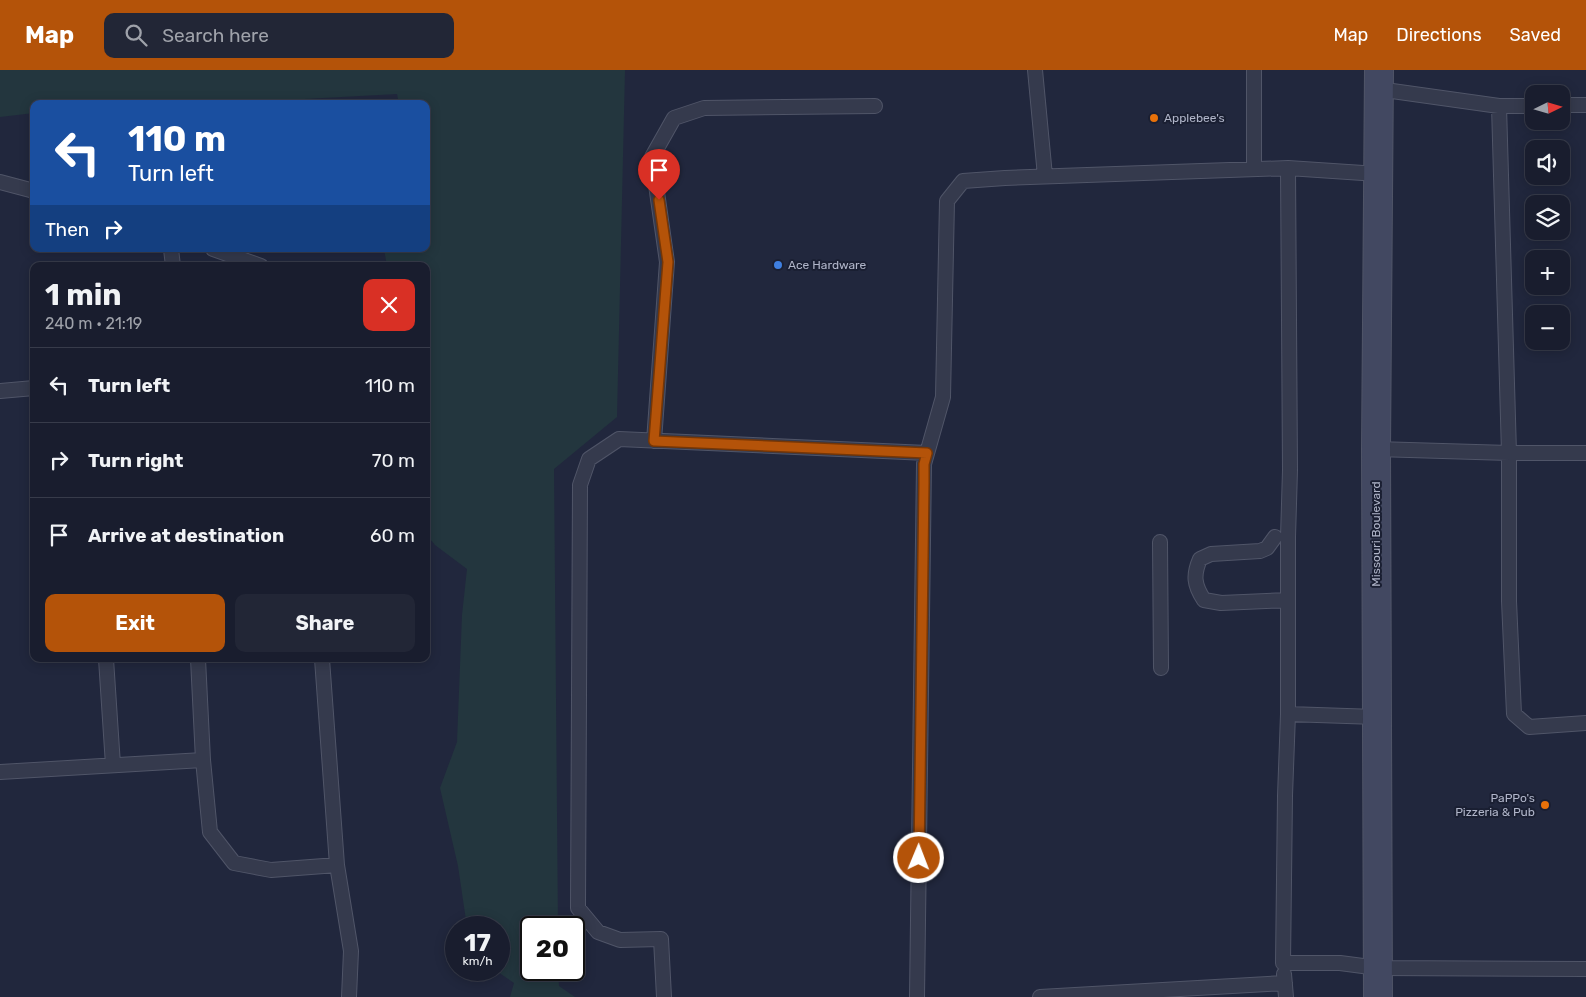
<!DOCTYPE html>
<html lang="en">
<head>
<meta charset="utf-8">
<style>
  :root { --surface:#191d2e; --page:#222636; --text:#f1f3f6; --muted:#9fa2aa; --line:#373b4a; --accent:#b45309 }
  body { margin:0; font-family:Rubik,sans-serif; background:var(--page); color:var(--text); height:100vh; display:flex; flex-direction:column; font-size:19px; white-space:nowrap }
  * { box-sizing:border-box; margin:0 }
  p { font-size:16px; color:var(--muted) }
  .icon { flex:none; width:28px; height:28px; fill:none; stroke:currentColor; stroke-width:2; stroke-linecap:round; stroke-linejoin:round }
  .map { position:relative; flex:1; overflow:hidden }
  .sheet { position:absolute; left:30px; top:192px; width:400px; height:400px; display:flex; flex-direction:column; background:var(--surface); border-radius:10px; box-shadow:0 2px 12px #0003,0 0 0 1px var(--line) }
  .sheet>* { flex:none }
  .top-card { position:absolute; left:30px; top:30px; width:400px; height:152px; border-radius:10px; box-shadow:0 2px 12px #0003,0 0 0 1px var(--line); background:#1a4fa0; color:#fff; overflow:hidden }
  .needle { width:32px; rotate:85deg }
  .fabs { position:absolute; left:1525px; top:15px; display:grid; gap:10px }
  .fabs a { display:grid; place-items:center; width:45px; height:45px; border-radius:10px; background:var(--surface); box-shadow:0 2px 12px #0003,0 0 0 1px var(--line); font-size:25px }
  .speed { position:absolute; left:445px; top:846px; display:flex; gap:10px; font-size:25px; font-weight:700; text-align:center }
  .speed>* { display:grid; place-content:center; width:65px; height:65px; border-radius:50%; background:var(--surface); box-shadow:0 2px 12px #0003,0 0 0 1px var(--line); line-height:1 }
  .speed small { font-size:12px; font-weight:400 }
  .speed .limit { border:2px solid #111; border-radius:8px; background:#fff; color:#111 }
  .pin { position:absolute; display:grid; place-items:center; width:42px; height:42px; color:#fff; margin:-51px -21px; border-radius:50% 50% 50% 0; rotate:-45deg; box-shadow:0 0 5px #0007 }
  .pin .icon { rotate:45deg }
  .me { position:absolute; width:55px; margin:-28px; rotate:1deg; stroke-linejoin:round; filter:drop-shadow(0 0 4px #0008) }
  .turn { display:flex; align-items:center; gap:18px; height:105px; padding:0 15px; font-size:22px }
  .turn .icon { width:65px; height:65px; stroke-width:2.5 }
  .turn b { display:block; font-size:35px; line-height:42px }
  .then { display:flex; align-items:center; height:48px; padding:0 15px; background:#0003; gap:10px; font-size:19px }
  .round { display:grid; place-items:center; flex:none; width:52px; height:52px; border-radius:10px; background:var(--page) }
  .overview { display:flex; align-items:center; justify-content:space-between; height:85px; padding:0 15px }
  h1 { font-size:30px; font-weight:700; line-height:38px }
  .primary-button { display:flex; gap:10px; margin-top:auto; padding:10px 15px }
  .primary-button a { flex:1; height:58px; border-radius:10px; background:var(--accent); color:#fff; font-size:20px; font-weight:700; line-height:58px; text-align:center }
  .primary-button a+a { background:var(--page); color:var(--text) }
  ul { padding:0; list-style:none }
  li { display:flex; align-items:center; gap:15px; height:75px; padding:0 15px; border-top:1px solid var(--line) }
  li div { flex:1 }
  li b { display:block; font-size:19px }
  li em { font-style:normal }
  header { display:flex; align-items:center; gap:30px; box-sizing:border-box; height:70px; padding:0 25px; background:var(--accent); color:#fff }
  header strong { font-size:24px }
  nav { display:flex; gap:28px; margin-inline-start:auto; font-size:18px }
  .search { width:350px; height:45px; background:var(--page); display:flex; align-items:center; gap:12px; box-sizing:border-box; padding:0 18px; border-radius:10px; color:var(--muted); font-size:19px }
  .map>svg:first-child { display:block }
  .green { fill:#23363e }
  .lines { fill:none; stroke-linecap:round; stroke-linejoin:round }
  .lane-casing { stroke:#505568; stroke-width:16 }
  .secondary-casing { stroke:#505568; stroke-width:30 }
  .lane { stroke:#353a4d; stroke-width:14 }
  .secondary { stroke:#424861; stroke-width:28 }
  .route-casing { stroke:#753606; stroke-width:12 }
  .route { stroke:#b45309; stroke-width:9 }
  .food-dot { fill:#e8710a; stroke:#1a1f32; stroke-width:2 }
  .shop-dot { fill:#3f7fe0; stroke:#1a1f32; stroke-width:2 }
  .labels { text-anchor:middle; stroke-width:4; stroke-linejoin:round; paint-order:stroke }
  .poi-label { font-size:12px; fill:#b0b5c9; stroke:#1a1f32; text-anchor:start }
  .street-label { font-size:12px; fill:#b0b5c9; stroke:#1a1f32 }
</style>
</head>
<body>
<header>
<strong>Map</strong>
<div class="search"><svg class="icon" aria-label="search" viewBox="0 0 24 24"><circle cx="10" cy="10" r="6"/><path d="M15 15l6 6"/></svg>Search here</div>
<nav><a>Map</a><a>Directions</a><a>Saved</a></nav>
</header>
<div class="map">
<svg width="1586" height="927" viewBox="0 0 1586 927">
  <rect width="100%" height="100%" fill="#21273d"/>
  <path class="green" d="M 0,0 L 625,0 L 617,347 L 554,399 L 558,857 L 531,858 L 531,900 L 558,900 L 559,916 L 575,927 L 510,927 L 514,913 L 495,900 L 499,900 L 499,858 L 467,857 L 458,796 L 440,718 L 457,672 L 462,545 L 467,499 L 435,475 L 426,464 L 426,196 L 387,196 L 384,179 L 426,179 L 426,34 L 399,34 L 397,24 L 214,34 L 34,34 L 34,43 L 0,47 Z"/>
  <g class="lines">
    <g class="lane-casing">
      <path id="lane" d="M 1035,0 L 1045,106
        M 1378,19 L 1499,36 L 1534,36
        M 1561,35 L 1586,35
        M 1499,36 L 1509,383 L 1509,531 L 1514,644 L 1529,657 L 1586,653
        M 1254,99 L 1254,0
        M 0,112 L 34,121
        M 171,179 L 173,196
        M 213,179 L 261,196
        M 0,321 L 34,318
        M 654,371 L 667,192 L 652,87 L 674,48 L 704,38 L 875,36
        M 1376,379 L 1509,383 L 1586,383
        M 1275,467 L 1267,478 L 1260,481 L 1211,484 L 1200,489 C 1193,505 1194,515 1204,530 L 1221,533 L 1288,530
        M 1160,472 L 1161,598
        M 106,589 L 113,695
        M 322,589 L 337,795
        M 1288,644 L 1285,726 L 1283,893 L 1340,893 L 1378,898 L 1586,899
        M 1376,647 L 1288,644 L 1288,467 L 1290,400 L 1288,98 L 1378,104
        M 203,690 L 210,762 L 234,793 L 271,800 L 337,795 L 351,881 L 349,927
        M 0,702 L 203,690 L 198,589
        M 1284,904 L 1286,927
        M 664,927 L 661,869 L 620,870 L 598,862 L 578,838 L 580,415 L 589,389 L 619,369 L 927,383
        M 917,927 L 924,394 L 943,327 L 947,131 L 963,111 L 1005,108 L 1288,98
        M 1040,927 L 1285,913"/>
    </g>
    <g class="secondary-casing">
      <path id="secondary" d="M 1378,927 L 1376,379 L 1379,0"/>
    </g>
    <use href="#lane" class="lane"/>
    <use href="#secondary" class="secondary"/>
  </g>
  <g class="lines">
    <g class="route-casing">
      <path id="route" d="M 659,130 L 668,192 L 654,371 L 927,383 L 924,394 L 924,413 L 919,788"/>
    </g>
    <use href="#route" class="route"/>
  </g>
  <g class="food-dot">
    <circle cx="1154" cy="48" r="5"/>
    <circle cx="1545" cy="735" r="5"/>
  </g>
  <circle class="shop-dot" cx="778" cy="195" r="5"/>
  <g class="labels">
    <g class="poi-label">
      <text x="1164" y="52">Applebee's</text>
      <text x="788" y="199">Ace Hardware</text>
      <text x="1535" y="732" text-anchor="end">PaPPo's<tspan x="1535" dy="14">Pizzeria &amp; Pub</tspan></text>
    </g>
    <g class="street-label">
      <text transform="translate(1376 464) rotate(-90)" y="4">Missouri Boulevard</text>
    </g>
  </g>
</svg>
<div class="fabs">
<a><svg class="needle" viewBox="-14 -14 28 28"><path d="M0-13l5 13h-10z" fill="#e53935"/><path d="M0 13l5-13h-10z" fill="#9fa2aa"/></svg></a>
<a><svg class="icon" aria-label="sound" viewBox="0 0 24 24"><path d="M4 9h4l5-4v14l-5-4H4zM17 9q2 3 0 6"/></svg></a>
<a><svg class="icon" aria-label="layers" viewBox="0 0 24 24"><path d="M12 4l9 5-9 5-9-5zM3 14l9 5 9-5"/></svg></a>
<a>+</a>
<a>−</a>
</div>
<div class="speed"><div>17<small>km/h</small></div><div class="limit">20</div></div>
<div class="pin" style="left:659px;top:130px;background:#d93025"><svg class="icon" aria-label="arrive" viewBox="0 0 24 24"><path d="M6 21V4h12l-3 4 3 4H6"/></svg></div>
<svg class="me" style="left:919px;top:788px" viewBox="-20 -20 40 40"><circle r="17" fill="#b45309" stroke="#fff" stroke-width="3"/><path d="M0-11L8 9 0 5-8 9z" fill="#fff"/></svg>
<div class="top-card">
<div class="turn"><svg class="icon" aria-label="left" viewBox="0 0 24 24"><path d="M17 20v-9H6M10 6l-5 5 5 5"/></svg><div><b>110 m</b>Turn left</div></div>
<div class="then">Then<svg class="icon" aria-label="right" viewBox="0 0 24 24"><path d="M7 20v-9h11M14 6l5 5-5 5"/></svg></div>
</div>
<section class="sheet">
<div class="overview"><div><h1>1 min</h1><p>240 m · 21:19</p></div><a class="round" style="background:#d93025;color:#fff"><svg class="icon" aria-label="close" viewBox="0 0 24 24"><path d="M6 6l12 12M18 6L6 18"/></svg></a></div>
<ul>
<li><svg class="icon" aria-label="left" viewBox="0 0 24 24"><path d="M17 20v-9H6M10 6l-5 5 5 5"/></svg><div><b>Turn left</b></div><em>110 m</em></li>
<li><svg class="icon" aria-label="right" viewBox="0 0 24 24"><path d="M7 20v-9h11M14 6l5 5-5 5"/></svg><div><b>Turn right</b></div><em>70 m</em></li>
<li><svg class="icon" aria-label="arrive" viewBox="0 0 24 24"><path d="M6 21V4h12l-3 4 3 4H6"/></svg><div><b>Arrive at destination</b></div><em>60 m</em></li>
</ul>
<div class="primary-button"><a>Exit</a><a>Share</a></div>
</section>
</div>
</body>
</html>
